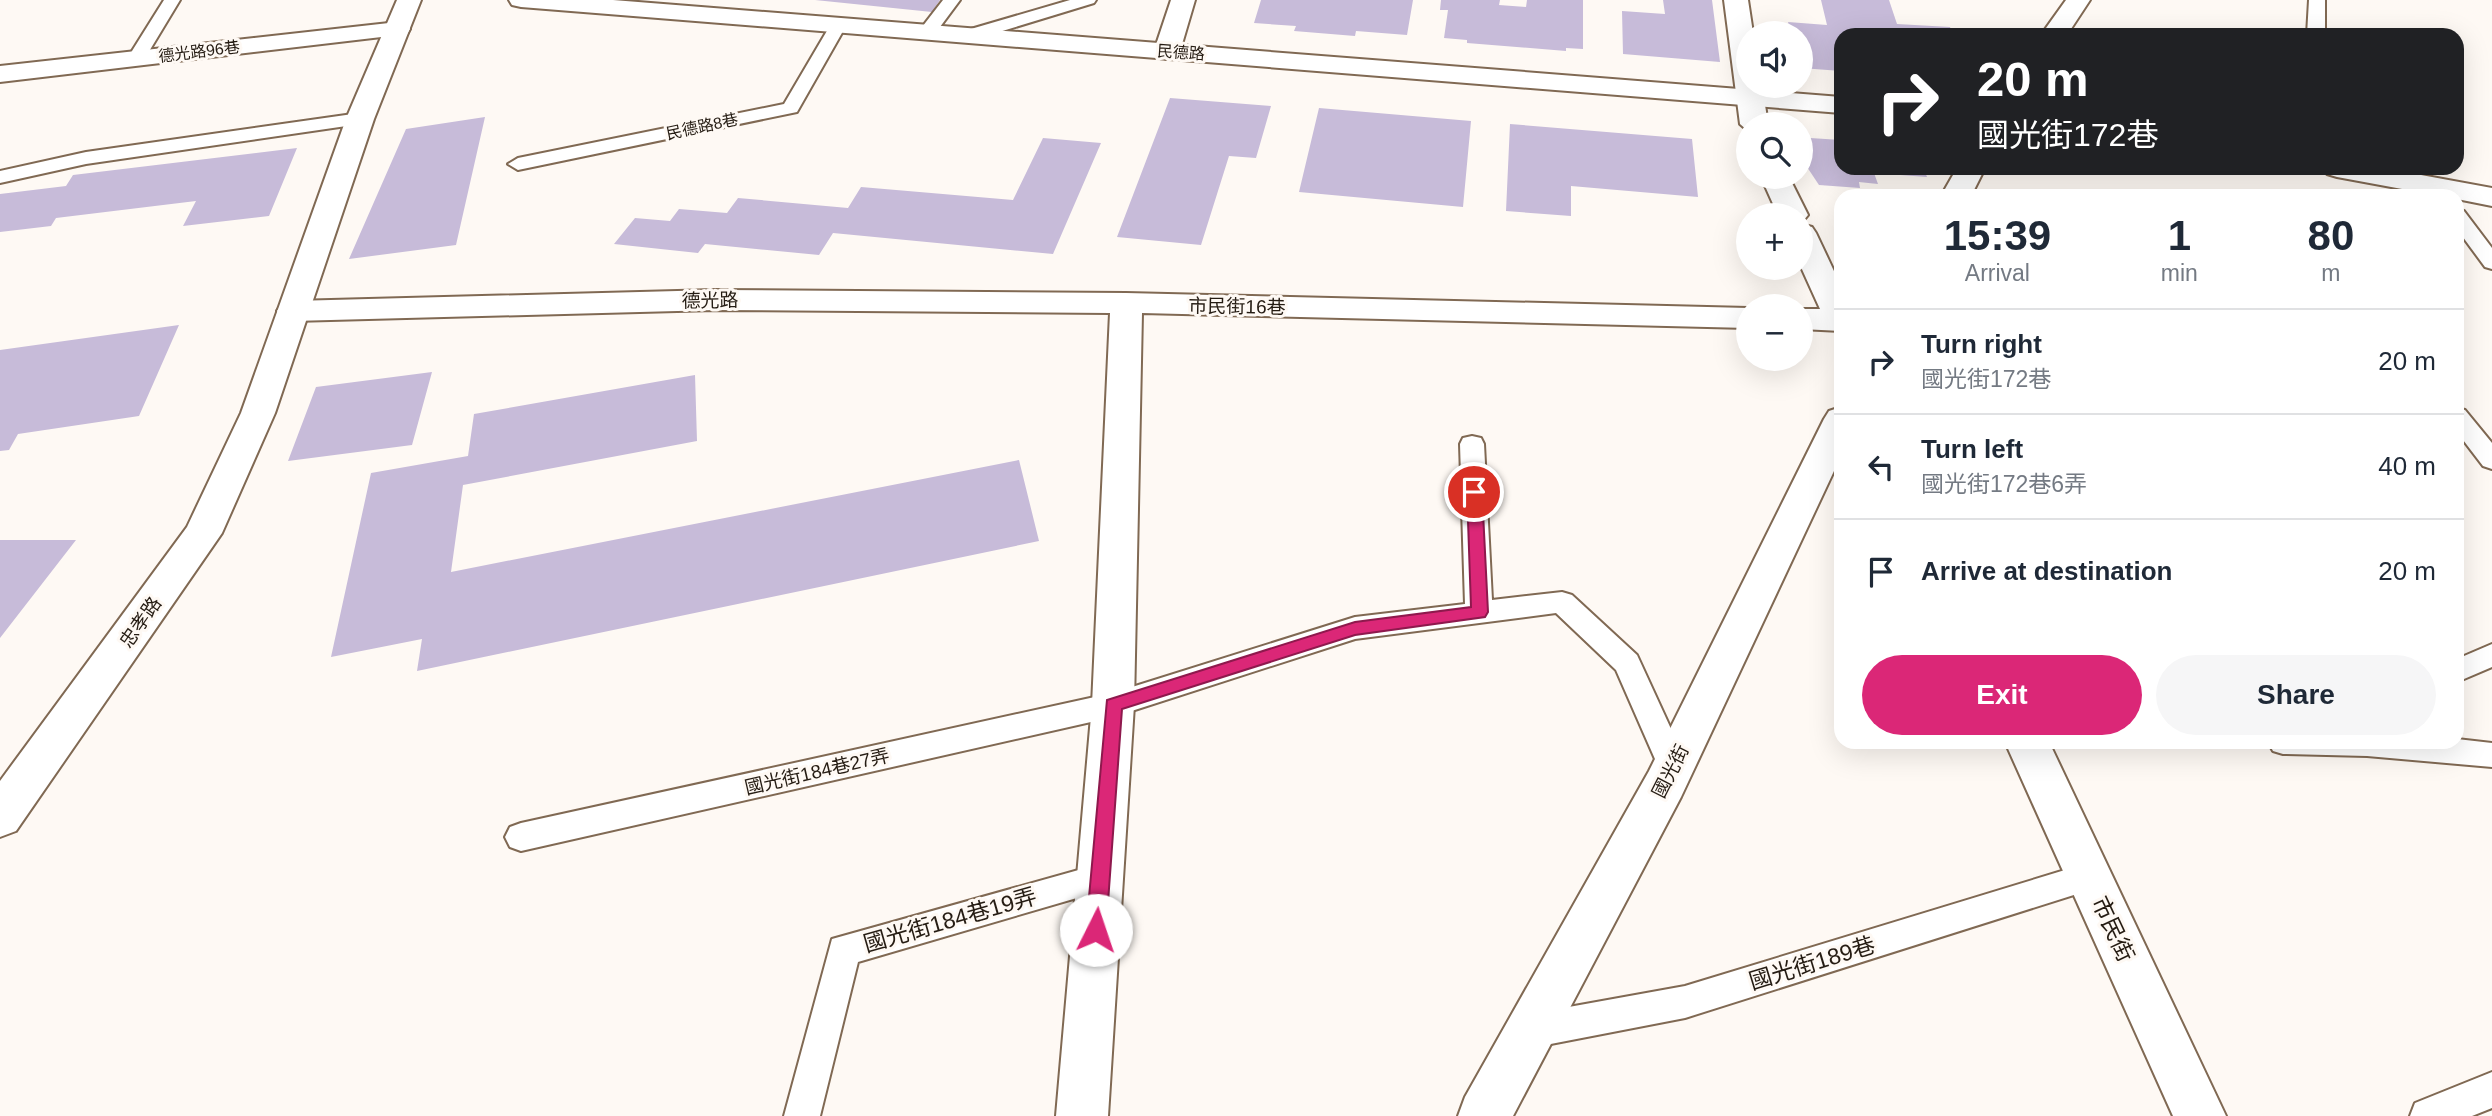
<!DOCTYPE html>
<html lang="en">
<head>
<meta charset="utf-8">
<style>
  :root { --surface:#fff; --page:#f6f6f7; --text:#1f2937; --muted:#747a83; --line:#e0e1e3; --accent:#db2777 }
  body { margin:0; font-family:Arial,"Noto Sans TC",sans-serif; background:var(--page); color:var(--text); height:100vh; display:flex; flex-direction:column; font-size:26px; white-space:nowrap }
  * { box-sizing:border-box; margin:0 }
  p { font-size:23px; color:var(--muted) }
  .icon { flex:none; width:38px; height:38px; fill:none; stroke:currentColor; stroke-width:2; stroke-linecap:round; stroke-linejoin:round }
  .map { position:relative; flex:1; overflow:hidden }
  .details { position:absolute; left:1834px; top:189px; width:630px; height:560px; display:flex; flex-direction:column; background:var(--surface); border-radius:21px; box-shadow:0 7px 28px #0002 }
  .details>* { flex:none }
  .hud { position:absolute; left:1834px; top:28px; width:630px; height:147px; border-radius:21px; box-shadow:0 7px 28px #0002; background:#202124; color:#fff; overflow:hidden }
  .fabs { position:absolute; left:1736px; top:21px; display:grid; gap:14px }
  .fabs a { display:grid; place-items:center; width:77px; height:77px; border-radius:50%; background:var(--surface); box-shadow:0 7px 28px #0002; font-size:35px }
  .pin { position:absolute; display:grid; place-items:center; width:60px; height:60px; color:#fff; margin:-30px; border:4px solid #fff; border-radius:50%; box-shadow:0 2px 7px #0007 }
  .me { position:absolute; width:77px; margin:-38px; rotate:4deg; stroke-linejoin:round; filter:drop-shadow(0 0 5px #0008) }
  .turn { display:flex; align-items:center; gap:24px; height:147px; padding:0 28px; font-size:32px }
  .turn .icon { width:91px; height:91px; stroke-width:2.5 }
  .turn b { display:block; font-size:49px; line-height:60px }
  .eta { display:flex; justify-content:space-evenly; align-items:center; height:119px; text-align:center }
  .eta b { font-size:42px; font-weight:600; line-height:49px }
  .primary-button { display:flex; gap:14px; margin-top:auto; padding:14px 28px }
  .primary-button a { flex:1; height:80px; border-radius:42px; background:var(--accent); color:#fff; font-size:28px; font-weight:600; line-height:80px; text-align:center }
  .primary-button a+a { background:var(--page); color:var(--text) }
  ul { padding:0; list-style:none }
  li { display:flex; align-items:center; gap:21px; height:105px; padding:0 28px; border-top:2px solid var(--line) }
  li div { flex:1 }
  li b { display:block; font-size:26px }
  li em { font-style:normal }
  .map>svg:first-child { display:block }
  .building { fill:#c7bbd9 }
  .lines { fill:none; stroke-linecap:round; stroke-linejoin:round }
  .service-casing { stroke:#806953; stroke-width:4 }
  .minor-casing { stroke:#806953; stroke-width:4 }
  .tertiary-casing { stroke:#806953; stroke-width:4 }
  .service { fill:#fff; fill-rule:evenodd }
  .minor { fill:#fff; fill-rule:evenodd }
  .tertiary { fill:#fff; fill-rule:evenodd }
  .route { fill:#db2777; stroke:#8e194d; stroke-width:2 }
  .labels { text-anchor:middle; stroke-width:6; stroke-linejoin:round; paint-order:stroke }
  .far-street-label { font-size:16px; fill:#251c13; stroke:#fef9f4 }
  .street-label { font-size:19px; fill:#251c13; stroke:#fef9f4 }
  .near-street-label { font-size:23px; fill:#251c13; stroke:#fef9f4 }
</style>
</head>
<body>
<div class="map">
<svg width="2492" height="1116" viewBox="0 0 2492 1116">
  <rect width="100%" height="100%" fill="#fef9f4"/>
  <path class="building" d="M 815,0 L 940,0 L 932,12 Z
    M 1261,0 L 1413,0 L 1407,35 L 1356,31 L 1355,36 L 1294,31 L 1296,26 L 1254,23 Z
    M 1441,0 L 1500,0 L 1499,5 L 1526,7 L 1527,0 L 1583,0 L 1583,49 L 1566,48 L 1566,51 L 1467,43 L 1467,40 L 1444,38 L 1448,10 L 1440,10 Z
    M 1663,0 L 1712,0 L 1720,62 L 1623,54 L 1622,11 L 1665,14 Z
    M 1821,0 L 1889,0 L 1897,24 L 1950,27 L 1953,35 L 1841,35 L 1841,71 L 1801,68 L 1801,33 L 1791,33 L 1788,22 L 1827,25 Z
    M 1170,98 L 1271,106 L 1256,158 L 1229,156 L 1201,245 L 1117,237 Z
    M 1319,108 L 1471,121 L 1463,207 L 1299,192 Z
    M 485,117 L 456,245 L 349,259 L 406,129 Z
    M 1510,124 L 1692,139 L 1698,197 L 1571,186 L 1571,216 L 1506,211 Z
    M 1043,138 L 1101,143 L 1053,254 L 833,233 L 819,255 L 705,244 L 698,253 L 614,244 L 635,218 L 670,221 L 679,209 L 727,213 L 738,198 L 848,208 L 861,187 L 1013,200 Z
    M 1810,138 L 1841,140 L 1841,168 L 1947,168 L 1949,174 L 1925,172 L 1927,177 L 1874,173 L 1878,184 L 1859,182 L 1860,188 L 1819,185 L 1801,158 L 1801,142 Z
    M 297,148 L 269,216 L 183,226 L 196,201 L 56,218 L 51,226 L 0,232 L 0,194 L 66,186 L 73,175 Z
    M 179,325 L 139,416 L 18,434 L 9,450 L 0,451 L 0,350 Z
    M 432,372 L 412,445 L 288,461 L 316,387 Z
    M 695,375 L 697,441 L 463,485 L 451,572 L 1019,460 L 1039,541 L 417,671 L 422,639 L 331,657 L 371,473 L 468,456 L 474,414 Z
    M 0,540 L 76,540 L 0,638 Z"/>
  <g class="lines">
    <g class="service-casing">
      <path id="service" d="M 164,0 L 180,0 L 142,63 L 130,63 L 127,59 Z
        M 943,0 L 960,0 L 934,35 L 922,35 L 919,31 Z
        M 1070,0 L 1096,0 L 1094,3 L 976,39 L 970,40 L 961,35 L 964,31 Z
        M 2309,0 L 2325,0 L 2325,35 L 2307,35 Z
        M 839,19 L 847,24 L 797,112 L 518,170 L 508,164 L 518,158 L 784,104 L 831,24 Z
        M 360,113 L 369,119 L 367,123 L 86,164 L 0,183 L 0,171 L 86,152 Z
        M 2457,209 L 2464,211 L 2492,248 L 2492,269 L 2485,267 L 2457,229 Z
        M 2457,408 L 2465,410 L 2492,443 L 2492,469 L 2483,466 L 2457,432 Z
        M 1472,436 L 1481,438 L 1484,444 L 1492,600 L 1562,592 L 1572,595 L 1637,655 L 1688,766 L 1684,775 L 1673,779 L 1662,775 L 1616,670 L 1556,613 L 1355,639 L 1113,717 L 521,851 L 510,847 L 505,837 L 510,827 L 521,823 L 1113,693 L 1355,617 L 1465,604 L 1460,444 L 1463,438 Z
        M 2492,644 L 2492,667 L 2457,682 L 2457,659 Z
        M 2457,739 L 2492,743 L 2492,767 L 2367,756 L 2283,754 L 2273,751 L 2268,742 L 2457,742 Z
        M 2088,863 L 2099,867 L 2104,877 L 2099,887 L 1685,1018 L 1530,1048 L 1518,1043 L 1513,1031 L 1518,1019 L 1530,1014 L 1685,986 Z
        M 1100,864 L 1111,868 L 1116,878 L 1111,888 L 858,962 L 820,1116 L 784,1116 L 832,939 Z
        M 2492,1072 L 2492,1108 L 2472,1116 L 2410,1116 L 2415,1103 Z"/>
    </g>
    <g class="minor-casing">
      <path id="minor" d="M 1171,0 L 1195,0 L 1180,51 L 1176,56 L 1167,59 L 1158,56 L 1154,51 Z
        M 1724,0 L 1748,0 L 1753,33 L 1748,33 L 1748,86 L 1762,86 L 1768,124 L 1748,124 L 1748,131 L 1740,124 Z
        M 2066,0 L 2090,0 L 2067,35 L 2041,35 Z
        M 398,22 L 407,24 L 410,29 L 407,34 L 0,82 L 0,66 Z
        M 1957,168 L 1985,168 L 1971,196 L 1941,196 Z
        M 1761,177 L 1789,177 L 1808,215 L 1803,221 L 1801,222 L 1801,215 L 1778,215 Z
        M 1801,224 L 1812,227 L 1816,233 L 1841,286 L 1841,331 L 1801,329 L 1801,309 L 1820,309 L 1801,267 Z
        M 715,290 L 1126,293 L 1748,308 L 1748,328 L 1142,313 L 1134,705 L 1108,1116 L 1056,1116 L 1092,705 L 1110,313 L 715,310 L 293,321 L 282,318 L 277,311 L 282,304 L 293,301 Z
        M 1841,407 L 1841,456 L 1681,797 L 1513,1116 L 1458,1116 L 1465,1097 L 1649,771 L 1824,419 L 1829,411 Z
        M 2005,742 L 2049,742 L 2226,1116 L 2173,1116 Z"/>
    </g>
    <g class="tertiary-casing">
      <path id="tertiary" d="M 397,0 L 421,0 L 374,119 L 275,413 L 222,533 L 16,831 L 0,837 L 0,781 L 187,527 L 241,413 L 346,119 Z
        M 509,0 L 613,0 L 1841,97 L 1841,113 L 521,7 L 512,5 Z
        M 2323,168 L 2383,168 L 2492,188 L 2492,206 L 2457,199 L 2457,196 L 2440,196 L 2337,177 L 2327,174 Z"/>
    </g>
    <use href="#service" class="service"/>
    <use href="#minor" class="minor"/>
    <use href="#tertiary" class="tertiary"/>
  </g>
  <path class="route" d="M 1474,487 L 1482,492 L 1488,612 L 1485,617 L 1355,635 L 1122,709 L 1106,930 L 1103,937 L 1096,940 L 1089,937 L 1086,930 L 1107,700 L 1355,622 L 1471,607 L 1467,492 Z"/>
  <g class="labels">
    <g class="far-street-label">
      <text transform="translate(199 51) rotate(-7)" y="6">德光路96巷</text>
      <text transform="translate(1181 52) rotate(4)" y="6">民德路</text>
      <text transform="translate(702 126) rotate(-12)" y="6">民德路8巷</text>
    </g>
    <g class="street-label">
      <text transform="translate(710 300) rotate(-1)" y="7">德光路</text>
      <text transform="translate(1237 306) rotate(1)" y="7">市民街16巷</text>
      <text transform="translate(140 622) rotate(-55)" y="7">忠孝路</text>
      <text transform="translate(817 771) rotate(-13)" y="7">國光街184巷27弄</text>
      <text transform="translate(1670 771) rotate(-63)" y="7">國光街</text>
    </g>
    <g class="near-street-label">
      <text transform="translate(950 920) rotate(-16)" y="8">國光街184巷19弄</text>
      <text transform="translate(2113 929) rotate(65)" y="8">市民街</text>
      <text transform="translate(1812 963) rotate(-17)" y="8">國光街189巷</text>
    </g>
  </g>
</svg>
<div class="fabs">
<a><svg class="icon" aria-label="sound" viewBox="0 0 24 24"><path d="M4 9h4l5-4v14l-5-4H4zM17 9q2 3 0 6"/></svg></a>
<a><svg class="icon" aria-label="search" viewBox="0 0 24 24"><circle cx="10" cy="10" r="6"/><path d="M15 15l6 6"/></svg></a>
<a>+</a>
<a>−</a>
</div>
<div class="pin" style="left:1474px;top:492px;background:#d93025"><svg class="icon" aria-label="arrive" viewBox="0 0 24 24"><path d="M6 21V4h12l-3 4 3 4H6"/></svg></div>
<svg class="me" style="left:1096px;top:930px" viewBox="-20 -20 40 40"><circle r="19" fill="#fff"/><path d="M0-13L10 11 0 6-10 11z" fill="#db2777"/></svg>
<div class="hud">
<div class="turn"><svg class="icon" aria-label="right" viewBox="0 0 24 24"><path d="M7 20v-9h11M14 6l5 5-5 5"/></svg><div><b>20 m</b>國光街172巷</div></div>
</div>
<section class="details">
<div class="eta">
<div><b>15:39</b><p>Arrival</p></div>
<div><b>1</b><p>min</p></div>
<div><b>80</b><p>m</p></div>
</div>
<ul>
<li><svg class="icon" aria-label="right" viewBox="0 0 24 24"><path d="M7 20v-9h11M14 6l5 5-5 5"/></svg><div><b>Turn right</b><p>國光街172巷</p></div><em>20 m</em></li>
<li><svg class="icon" aria-label="left" viewBox="0 0 24 24"><path d="M17 20v-9H6M10 6l-5 5 5 5"/></svg><div><b>Turn left</b><p>國光街172巷6弄</p></div><em>40 m</em></li>
<li><svg class="icon" aria-label="arrive" viewBox="0 0 24 24"><path d="M6 21V4h12l-3 4 3 4H6"/></svg><div><b>Arrive at destination</b></div><em>20 m</em></li>
</ul>
<div class="primary-button"><a>Exit</a><a>Share</a></div>
</section>
</div>
</body>
</html>
